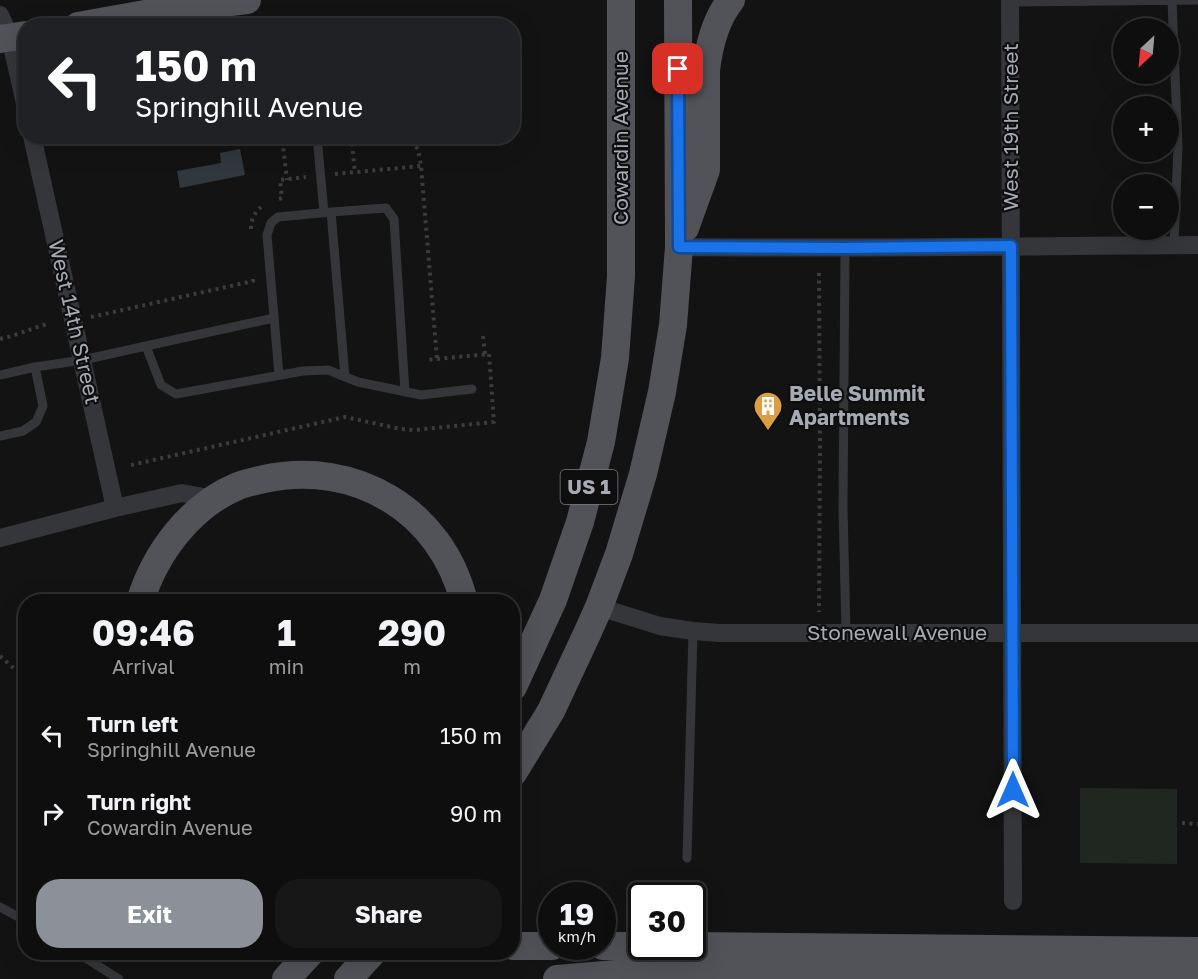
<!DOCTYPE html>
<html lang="en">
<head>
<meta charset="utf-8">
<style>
  :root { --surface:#0e0e0f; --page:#171718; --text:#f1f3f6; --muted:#9b9c9e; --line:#2e2e2f; --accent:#8c9099 }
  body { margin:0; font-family:"Golos Text",sans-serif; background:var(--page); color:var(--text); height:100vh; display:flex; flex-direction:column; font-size:22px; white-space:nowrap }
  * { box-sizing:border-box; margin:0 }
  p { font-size:20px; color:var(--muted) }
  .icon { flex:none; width:33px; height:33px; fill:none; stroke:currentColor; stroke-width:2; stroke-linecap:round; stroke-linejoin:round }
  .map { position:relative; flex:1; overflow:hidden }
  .sheet { position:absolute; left:18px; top:594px; width:502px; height:366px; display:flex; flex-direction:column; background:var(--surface); border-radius:24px; box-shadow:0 6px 24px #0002,0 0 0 2px var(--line) }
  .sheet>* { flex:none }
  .banner { position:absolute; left:18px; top:18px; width:502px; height:126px; border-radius:24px; box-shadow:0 6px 24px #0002,0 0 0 2px var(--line); background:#202124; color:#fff; overflow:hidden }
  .needle { width:39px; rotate:206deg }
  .tools { position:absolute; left:1113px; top:18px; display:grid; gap:12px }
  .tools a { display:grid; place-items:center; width:66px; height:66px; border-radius:50%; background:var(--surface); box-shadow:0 6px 24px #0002,0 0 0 2px var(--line); font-size:30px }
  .speed { position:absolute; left:538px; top:882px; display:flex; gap:12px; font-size:30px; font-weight:700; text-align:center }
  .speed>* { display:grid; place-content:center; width:78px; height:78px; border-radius:50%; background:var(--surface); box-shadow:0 6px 24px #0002,0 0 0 2px var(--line); line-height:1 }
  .speed small { font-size:15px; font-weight:400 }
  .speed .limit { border:3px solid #111; border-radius:9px; background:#fff; color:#111 }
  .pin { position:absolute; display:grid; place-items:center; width:51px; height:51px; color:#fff; margin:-26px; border-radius:12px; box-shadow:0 3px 9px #0006 }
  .me { position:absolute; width:66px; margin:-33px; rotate:0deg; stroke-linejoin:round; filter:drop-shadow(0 0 4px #0008) }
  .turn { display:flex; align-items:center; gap:21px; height:126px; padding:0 18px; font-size:27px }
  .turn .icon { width:78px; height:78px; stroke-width:2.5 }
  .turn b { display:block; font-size:42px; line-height:51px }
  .eta { display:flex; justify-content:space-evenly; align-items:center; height:102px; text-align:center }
  .eta b { font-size:36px; font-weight:700; line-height:42px }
  .primary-button { display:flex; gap:12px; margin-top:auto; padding:12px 18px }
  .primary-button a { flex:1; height:69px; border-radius:24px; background:var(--accent); color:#fff; font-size:24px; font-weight:700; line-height:69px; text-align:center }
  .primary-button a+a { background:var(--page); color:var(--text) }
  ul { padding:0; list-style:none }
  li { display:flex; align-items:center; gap:18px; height:78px; padding:0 18px }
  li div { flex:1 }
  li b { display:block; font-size:22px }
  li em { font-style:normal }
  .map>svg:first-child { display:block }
  .green { fill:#202620 }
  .water { fill:#30383d }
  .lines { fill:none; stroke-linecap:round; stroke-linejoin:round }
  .path { stroke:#3b3c40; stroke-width:4; stroke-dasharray:3 4.5; stroke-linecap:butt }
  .lane { stroke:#353639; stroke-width:9 }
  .street { stroke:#353639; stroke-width:18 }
  .primary { stroke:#515358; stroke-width:28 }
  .primary-bridge { stroke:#515358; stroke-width:28 }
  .route-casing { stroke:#114b97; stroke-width:15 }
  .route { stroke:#1a73e8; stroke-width:10 }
  .labels { text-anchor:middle; stroke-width:4.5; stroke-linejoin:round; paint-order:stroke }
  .shield { fill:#0e0e0f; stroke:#787c82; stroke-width:1.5 }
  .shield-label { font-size:20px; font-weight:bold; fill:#a6abb3 }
  .street-label { font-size:21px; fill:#a6abb3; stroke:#0e0e0f }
  .poi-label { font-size:21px; font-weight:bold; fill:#a6abb3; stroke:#0e0e0f; text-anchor:start }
</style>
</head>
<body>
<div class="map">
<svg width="1198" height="979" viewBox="0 0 1198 979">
  <rect width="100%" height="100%" fill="#131314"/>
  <path class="green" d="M 1080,788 L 1177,789 L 1177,864 L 1080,863 Z"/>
  <path class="water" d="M 240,149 L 245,175 L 180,188 L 177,171 L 221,163 L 220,153 Z"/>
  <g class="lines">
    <path class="path" d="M 271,136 L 282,137 L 287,180
      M 351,136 L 355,172
      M 352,143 L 407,138 L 418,149 L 421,166 L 437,359
      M 335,174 L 421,166
      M 279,199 L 282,198 L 280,180 L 306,177
      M 251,229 C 251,220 254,213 261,207
      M 819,273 L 820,444 L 819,612
      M 91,317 L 253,281 L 253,278
      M 483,336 L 485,354
      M 0,339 C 18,335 33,328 50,323
      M 131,465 L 345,417 L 401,429 L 414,430 L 494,422 L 489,354 L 427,360
      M 0,656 L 26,679
      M 1182,823 L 1198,824"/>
    <path class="lane" d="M 1172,1 L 1178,147 L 1174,245
      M 1010,2 L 1198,0
      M 317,136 L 324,213
      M 845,248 L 843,507 L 846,633
      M 146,346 L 274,318
      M 0,375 L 35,367 L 83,360 L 146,346 L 161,385 L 176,394 L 303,371 L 328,370 L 358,382 L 421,395 L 472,389
      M 279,375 L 267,235 L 271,223 L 278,217 L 331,212
      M 345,377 L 331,212 L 386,208 L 394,219 L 405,392
      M 0,436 L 23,431 L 36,422 L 43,406 L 35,367
      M 687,858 L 693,631
      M 0,907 L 26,921
      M 76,952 L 119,979"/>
    <path class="street" d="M 1010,0 L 1013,901
      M 0,15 L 10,37 L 26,108
      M 32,136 L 115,508
      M 679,247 C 852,249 1025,246 1198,245
      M 0,538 L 115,508 L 182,493 L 214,499
      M 599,607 L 660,626 L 693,631 L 719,633 L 1198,633"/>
    <path class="primary" d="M 78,26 L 173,9 L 247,0
      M 0,39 L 26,35
      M 685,228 L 706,170 L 706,70 C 709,45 715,20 731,0
      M 140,602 C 155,553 190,506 238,486 C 246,483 256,481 264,479 C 355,459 442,511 464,602
      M 513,687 L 553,600 L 580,522 L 601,442 L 615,358 L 621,276 L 621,0
      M 513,773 L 551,711 L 586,636 L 599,607 L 619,554 L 643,474 L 662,392 L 673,325 L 679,247 L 678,0
      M 513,946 L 552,946
      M 603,946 L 642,946
      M 693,946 L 1198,951
      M 348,979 L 373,952
      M 557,979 L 628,973 L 1198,973"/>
    <path class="primary-bridge" d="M 286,979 L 311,952"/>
  </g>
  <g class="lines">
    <g class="route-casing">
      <path id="route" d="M 678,69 L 679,247 L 845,248 L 1011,246 L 1013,790"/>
    </g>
    <use href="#route" class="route"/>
  </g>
  <defs>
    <g id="building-pin" transform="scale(1.5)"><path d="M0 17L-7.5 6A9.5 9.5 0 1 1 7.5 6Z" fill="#db9e44" stroke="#0e0e0f"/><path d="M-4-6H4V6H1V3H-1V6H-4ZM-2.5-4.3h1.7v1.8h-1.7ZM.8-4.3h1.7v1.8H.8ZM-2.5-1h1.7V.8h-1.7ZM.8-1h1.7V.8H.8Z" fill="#fff"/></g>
  </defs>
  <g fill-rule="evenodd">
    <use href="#building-pin" x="768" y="406"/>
  </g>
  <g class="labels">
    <rect class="shield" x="560.5" y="470" width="57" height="34" rx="4.5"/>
    <g class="shield-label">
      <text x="589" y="494">US 1</text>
    </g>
    <g class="street-label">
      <text transform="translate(1011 127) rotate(-90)" y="7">West 19th Street</text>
      <text transform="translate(621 138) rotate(-90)" y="7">Cowardin Avenue</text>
      <text transform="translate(74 322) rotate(77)" y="7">West 14th Street</text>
      <text x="897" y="640">Stonewall Avenue</text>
    </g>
    <g class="poi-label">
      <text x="789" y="401">Belle Summit<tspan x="789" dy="24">Apartments</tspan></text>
    </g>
  </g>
</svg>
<div class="tools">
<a><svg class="needle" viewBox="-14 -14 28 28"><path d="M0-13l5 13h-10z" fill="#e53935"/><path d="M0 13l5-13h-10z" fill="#9b9c9e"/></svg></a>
<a>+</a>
<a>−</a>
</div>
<div class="speed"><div>19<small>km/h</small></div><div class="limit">30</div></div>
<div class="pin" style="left:678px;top:69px;background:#d93025"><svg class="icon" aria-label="arrive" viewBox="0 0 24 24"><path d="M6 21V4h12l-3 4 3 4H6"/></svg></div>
<svg class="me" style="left:1013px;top:790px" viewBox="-20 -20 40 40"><path d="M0-17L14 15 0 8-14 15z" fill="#1a73e8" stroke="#fff" stroke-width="4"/></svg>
<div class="banner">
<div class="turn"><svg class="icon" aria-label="left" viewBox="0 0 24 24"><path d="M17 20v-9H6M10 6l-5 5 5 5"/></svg><div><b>150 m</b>Springhill Avenue</div></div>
</div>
<section class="sheet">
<div class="eta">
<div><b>09:46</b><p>Arrival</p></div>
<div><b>1</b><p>min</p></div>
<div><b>290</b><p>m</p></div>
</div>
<ul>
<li><svg class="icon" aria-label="left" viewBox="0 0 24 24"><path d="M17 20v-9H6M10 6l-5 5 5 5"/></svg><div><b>Turn left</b><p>Springhill Avenue</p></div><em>150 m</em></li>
<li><svg class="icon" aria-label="right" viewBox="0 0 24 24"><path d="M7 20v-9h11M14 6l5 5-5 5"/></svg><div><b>Turn right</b><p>Cowardin Avenue</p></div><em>90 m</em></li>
</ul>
<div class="primary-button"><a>Exit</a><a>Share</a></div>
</section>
</div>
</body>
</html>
